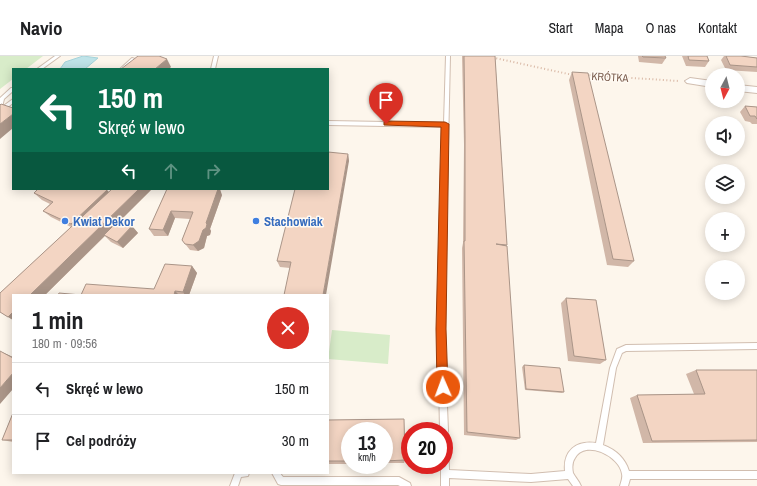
<!DOCTYPE html>
<html lang="pl">
<head>
<meta charset="utf-8">
<style>
  :root { --surface:#fff; --page:#f2f2f2; --text:#202124; --muted:#757577; --line:#e0e0e0 }
  body { margin:0; font-family:"Archivo Narrow",sans-serif; background:var(--page); color:var(--text); height:100vh; display:flex; flex-direction:column; font-size:15px; white-space:nowrap }
  * { box-sizing:border-box; margin:0 }
  p { font-size:13px; color:var(--muted) }
  .icon { flex:none; width:22px; height:22px; fill:none; stroke:currentColor; stroke-width:2; stroke-linecap:round; stroke-linejoin:round }
  .map { position:relative; flex:1; overflow:hidden }
  .drawer { position:absolute; left:12px; top:238px; width:317px; height:180px; display:flex; flex-direction:column; background:var(--surface); border-radius:0px; box-shadow:0 2px 10px #0003 }
  .drawer>* { flex:none }
  .hud { position:absolute; left:12px; top:12px; width:317px; height:122px; border-radius:0px; box-shadow:0 2px 10px #0003; background:#0b6e4f; color:#fff; overflow:hidden }
  .needle { width:26px; rotate:187deg }
  .tools { position:absolute; left:705px; top:12px; display:grid; gap:8px }
  .tools a { display:grid; place-items:center; width:40px; height:40px; border-radius:50%; background:var(--surface); box-shadow:0 2px 10px #0003; font-size:20px }
  .speed { position:absolute; left:341px; top:366px; display:flex; gap:8px; font-size:20px; font-weight:700; text-align:center }
  .speed>* { display:grid; place-content:center; width:52px; height:52px; border-radius:50%; background:var(--surface); box-shadow:0 2px 10px #0003; line-height:1 }
  .speed small { font-size:10px; font-weight:400 }
  .speed .limit { border:6px solid #d22; background:#fff; color:#111 }
  .pin { position:absolute; display:grid; place-items:center; width:34px; height:34px; color:#fff; margin:-41px -17px; border-radius:50% 50% 50% 0; rotate:-45deg; box-shadow:0 0 4px #0007 }
  .pin .icon { rotate:45deg }
  .me { position:absolute; width:44px; margin:-22px; rotate:358deg; stroke-linejoin:round; filter:drop-shadow(0 0 3px #0008) }
  .turn { display:flex; align-items:center; gap:14px; height:84px; padding:0 20px; font-size:18px }
  .turn .icon { width:52px; height:52px; stroke-width:2.5 }
  .turn b { display:block; font-size:28px; line-height:34px }
  .lanes { display:flex; align-items:center; height:38px; padding:0 20px; background:#0003; justify-content:center; gap:20px; direction:ltr }
  .lanes .off { opacity:.35 }
  .round { display:grid; place-items:center; flex:none; width:42px; height:42px; border-radius:21px; background:var(--page) }
  .overview { display:flex; align-items:center; justify-content:space-between; height:68px; padding:0 20px }
  h1 { font-size:24px; font-weight:800; line-height:30px }
  ul { padding:0; list-style:none }
  li { display:flex; align-items:center; gap:12px; height:52px; padding:0 20px; border-top:1px solid var(--line) }
  li div { flex:1 }
  li b { display:block; font-size:15px }
  li em { font-style:normal }
  header { display:flex; align-items:center; gap:24px; box-sizing:border-box; height:56px; padding:0 20px; background:var(--surface); border-bottom:1px solid var(--line) }
  header strong { font-size:19px }
  nav { display:flex; gap:22px; margin-inline-start:auto; font-size:14px }
  .map>svg:first-child { display:block }
  .green { fill:#d8ecc9 }
  .water { fill:#bfe3e8; stroke:#a5d3da }
  .lines { fill:none; stroke-linecap:round; stroke-linejoin:round }
  .lane-casing { stroke:#d1beb0; stroke-width:2 }
  .street-casing { stroke:#d1beb0; stroke-width:2 }
  .path { stroke:#d9b8a5; stroke-width:2; stroke-dasharray:1 2.5; stroke-linecap:butt }
  .lane { fill:#fff; fill-rule:evenodd }
  .street { fill:#fff; fill-rule:evenodd }
  .wall { fill:#d1b7a8 }
  .shaded-wall { fill:#aa9588 }
  .building { fill:#f3d5c3; stroke:#aa9588 }
  .route { fill:#ea580c; stroke:#983908 }
  .shop-dot { fill:#3f7fe0; stroke:#fffaf3; stroke-width:1.5 }
  .labels { text-anchor:middle; stroke-width:3; stroke-linejoin:round; paint-order:stroke }
  .far-street-label { font-size:11px; fill:#7a5c4d; stroke:#fffaf3 }
  .shop-label { font-size:13px; font-weight:bold; fill:#366cbe; stroke:#fffaf3; text-anchor:start }
</style>
</head>
<body>
<header>
<strong>Navio</strong>
<nav><a>Start</a><a>Mapa</a><a>O nas</a><a>Kontakt</a></nav>
</header>
<div class="map">
<svg width="757" height="430" viewBox="0 0 757 430">
  <rect width="100%" height="100%" fill="#fdf6ec"/>
  <path class="green" d="M 0,0 L 43,0 L 26,13 L 13,13 L 13,23 L 0,33 Z
    M 332,274 L 390,279 L 388,308 L 328,303 Z"/>
  <path class="water" d="M 83,0 L 98,2 L 85,13 L 60,13 L 65,6 Z"/>
  <g class="lines">
    <g class="lane-casing">
      <path id="lane" d="M 55,0 L 60,0 L 42,13 L 37,13 Z
        M 214,0 L 218,0 L 215,13 L 211,13 Z
        M 446,0 L 450,0 L 444,273 L 448,375 L 447,378 L 444,378 L 447,379 L 448,382 L 449,414 L 531,418 L 565,415 C 563,395 576,384 596,387 L 610,312 L 617,293 L 626,289 L 757,287 L 757,293 L 626,295 L 622,297 L 616,312 L 603,389 C 616,394 625,402 629,415 L 757,415 L 757,423 L 630,423 L 628,430 L 620,430 C 621,426 623,422 622,418 C 620,400 585,383 575,402 C 572,406 572,412 573,417 C 575,421 579,425 581,430 L 573,430 L 568,423 L 531,426 L 449,422 L 449,430 L 441,430 L 441,409 L 444,409 L 444,375 L 440,375 L 438,273 L 444,71 L 328,69 L 328,65 L 444,67 Z
        M 132,2 L 135,3 L 125,13 L 120,13 Z
        M 11,32 L 13,32 L 13,35 L 4,43 L 2,51 L 13,43 L 13,47 L 0,57 L 0,42 Z
        M 235,417 L 249,417 L 248,420 L 241,421 L 238,430 L 230,430 Z
        M 272,417 L 280,417 L 283,421 L 399,421 L 410,427 L 411,430 L 400,430 L 398,429 L 281,429 L 278,428 Z"/>
    </g>
    <g class="street-casing">
      <path id="street" d="M 690,22 L 712,25 L 712,31 L 687,27 L 685,25 Z
        M 738,29 L 757,31 L 757,37 L 738,35 Z"/>
    </g>
    <path class="path" d="M 486,0 L 573,19
      M 586,19 L 679,25"/>
    <use href="#lane" class="lane"/>
    <use href="#street" class="street"/>
  </g>
  <path class="wall" d="M 462,0 L 495,0 L 507,189 L 506,190 L 520,382 L 516,384 L 464,379 L 462,192 L 463,187 L 464,89 Z
    M 638,0 L 665,0 L 666,2 L 662,8 L 639,6 Z
    M 682,0 L 707,0 L 709,5 L 705,11 L 686,10 Z
    M 724,0 L 741,0 L 757,2 L 757,16 L 726,14 L 721,4 Z
    M 572,16 L 634,205 L 628,211 L 607,209 L 569,24 Z
    M 377,44 L 395,44 L 395,52 L 377,52 Z
    M 745,50 L 757,51 L 757,68 L 752,68 L 750,66 L 745,65 L 740,56 Z
    M 348,98 L 349,105 L 290,212 L 280,211 L 277,205 Z
    M 38,133 L 106,133 L 109,136 L 112,133 L 152,133 L 121,164 L 132,170 L 138,177 L 123,192 L 111,186 L 105,180 L 45,239 L 13,239 L 13,264 L 0,256 L 0,237 L 71,171 L 51,161 L 43,155 L 50,148 L 42,144 L 34,137 Z
    M 167,133 L 222,139 L 210,173 L 211,175 L 210,179 L 207,180 L 204,192 L 198,195 L 190,194 L 182,184 L 190,163 L 175,162 L 168,180 L 154,180 L 149,173 Z
    M 192,210 L 197,217 L 189,239 L 58,239 L 81,239 L 154,233 Z
    M 566,242 L 606,304 L 600,308 L 568,305 L 561,247 Z
    M 524,309 L 564,336 L 562,337 L 525,334 L 522,311 Z
    M 696,314 L 757,314 L 757,386 L 643,387 L 630,342 L 637,339 L 694,338 L 686,318 Z
    M 13,357 L 13,386 L 2,384 Z
    M 404,363 L 405,404 L 404,407 L 384,407 L 384,375 L 350,375 L 350,408 L 328,408 L 328,364 Z"/>
  <path class="shaded-wall" d="M 167,3 L 171,11 L 169,13 L 155,13 Z
    M 13,58 L 13,72 L 0,83 L 0,68 Z
    M 348,98 L 349,105 L 326,239 L 323,239 Z
    M 139,133 L 152,133 L 45,239 L 30,239 Z
    M 218,133 L 220,133 L 222,139 L 210,173 L 211,175 L 210,179 L 207,180 L 204,192 L 198,195 L 193,189 Z
    M 107,134 L 113,141 L 78,175 L 71,168 Z
    M 171,155 L 175,162 L 168,180 L 163,174 Z
    M 132,170 L 138,177 L 123,192 L 117,186 Z
    M 192,210 L 197,217 L 189,239 L 185,239 L 183,236 Z
    M 175,235 L 179,239 L 174,239 Z
    M 13,256 L 13,264 L 8,261 Z
    M 0,295 L 13,301 L 13,302 Z
    M 13,317 L 13,333 L 0,348 L 0,332 Z"/>
  <path class="building" d="M 138,0 L 159,0 L 167,3 L 155,13 L 121,13 Z
    M 464,0 L 495,0 L 507,189 L 496,188 L 507,190 L 520,382 L 467,376 L 464,185 L 465,185 L 465,81 Z
    M 642,0 L 665,0 L 666,2 L 643,1 Z
    M 688,0 L 707,0 L 709,5 L 689,4 Z
    M 726,0 L 741,0 L 757,2 L 757,11 L 730,9 Z
    M 572,16 L 588,17 L 634,205 L 613,203 Z
    M 377,44 L 395,44 L 395,49 L 377,50 Z
    M 1,48 L 13,52 L 13,58 L 0,68 L 0,49 Z
    M 745,50 L 757,51 L 757,63 L 755,60 L 750,60 Z
    M 328,96 L 348,98 L 323,239 L 284,239 L 291,206 L 277,205 L 295,133 L 328,133 Z
    M 38,133 L 106,133 L 107,134 L 71,168 L 43,155 L 53,146 L 34,137 Z
    M 112,133 L 139,133 L 30,239 L 13,239 L 13,256 L 8,261 L 0,256 L 0,237 Z
    M 167,133 L 218,133 L 206,167 L 207,168 L 206,172 L 203,174 L 199,185 L 193,189 L 185,188 L 182,184 L 193,156 L 171,155 L 163,174 L 149,173 Z
    M 120,163 L 132,170 L 117,186 L 104,179 Z
    M 165,208 L 192,210 L 183,236 L 175,235 L 174,239 L 58,239 L 59,237 L 81,239 L 86,228 L 154,233 Z
    M 566,242 L 596,244 L 606,304 L 574,300 Z
    M 0,295 L 13,302 L 13,317 L 0,332 Z
    M 524,309 L 560,312 L 564,336 L 526,333 Z
    M 696,314 L 757,314 L 757,384 L 652,385 L 637,339 L 705,338 Z
    M 13,357 L 13,384 L 2,384 Z
    M 404,363 L 405,404 L 384,405 L 384,375 L 350,375 L 350,405 L 328,405 L 328,364 Z"/>
  <path class="route" d="M 386,65 L 445,66 L 449,68 L 446,273 L 448,331 L 446,335 L 443,336 L 439,335 L 437,331 L 436,273 L 441,71 L 384,69 L 384,66 Z"/>
  <g class="shop-dot">
    <circle cx="65" cy="165" r="4"/>
    <circle cx="256" cy="165" r="4"/>
  </g>
  <g class="labels">
    <g class="far-street-label">
      <text transform="translate(610 21) rotate(3)" y="4">KRÓTKA</text>
    </g>
    <g class="shop-label">
      <text x="73" y="170">Kwiat Dekor</text>
      <text x="264" y="170">Stachowiak</text>
    </g>
  </g>
</svg>
<div class="tools">
<a><svg class="needle" viewBox="-14 -14 28 28"><path d="M0-13l5 13h-10z" fill="#e53935"/><path d="M0 13l5-13h-10z" fill="#757577"/></svg></a>
<a><svg class="icon" aria-label="sound" viewBox="0 0 24 24"><path d="M4 9h4l5-4v14l-5-4H4zM17 9q2 3 0 6"/></svg></a>
<a><svg class="icon" aria-label="layers" viewBox="0 0 24 24"><path d="M12 4l9 5-9 5-9-5zM3 14l9 5 9-5"/></svg></a>
<a>+</a>
<a>−</a>
</div>
<div class="speed"><div>13<small>km/h</small></div><div class="limit">20</div></div>
<div class="pin" style="left:386px;top:68px;background:#d93025"><svg class="icon" aria-label="arrive" viewBox="0 0 24 24"><path d="M6 21V4h12l-3 4 3 4H6"/></svg></div>
<svg class="me" style="left:443px;top:331px" viewBox="-20 -20 40 40"><circle r="17" fill="#ea580c" stroke="#fff" stroke-width="3"/><path d="M0-11L8 9 0 5-8 9z" fill="#fff"/></svg>
<div class="hud">
<div class="turn"><svg class="icon" aria-label="left" viewBox="0 0 24 24"><path d="M17 20v-9H6M10 6l-5 5 5 5"/></svg><div><b>150 m</b>Skręć w lewo</div></div>
<div class="lanes"><svg class="icon" aria-label="left" viewBox="0 0 24 24"><path d="M17 20v-9H6M10 6l-5 5 5 5"/></svg><svg class="icon off" aria-label="ahead" viewBox="0 0 24 24"><path d="M12 20V5M6 11l6-6 6 6"/></svg><svg class="icon off" aria-label="right" viewBox="0 0 24 24"><path d="M7 20v-9h11M14 6l5 5-5 5"/></svg></div>
</div>
<section class="drawer">
<div class="overview"><div><h1>1 min</h1><p>180 m · 09:56</p></div><a class="round" style="background:#d93025;color:#fff"><svg class="icon" aria-label="close" viewBox="0 0 24 24"><path d="M6 6l12 12M18 6L6 18"/></svg></a></div>
<ul>
<li><svg class="icon" aria-label="left" viewBox="0 0 24 24"><path d="M17 20v-9H6M10 6l-5 5 5 5"/></svg><div><b>Skręć w lewo</b></div><em>150 m</em></li>
<li><svg class="icon" aria-label="arrive" viewBox="0 0 24 24"><path d="M6 21V4h12l-3 4 3 4H6"/></svg><div><b>Cel podróży</b></div><em>30 m</em></li>
</ul>
</section>
</div>
</body>
</html>
